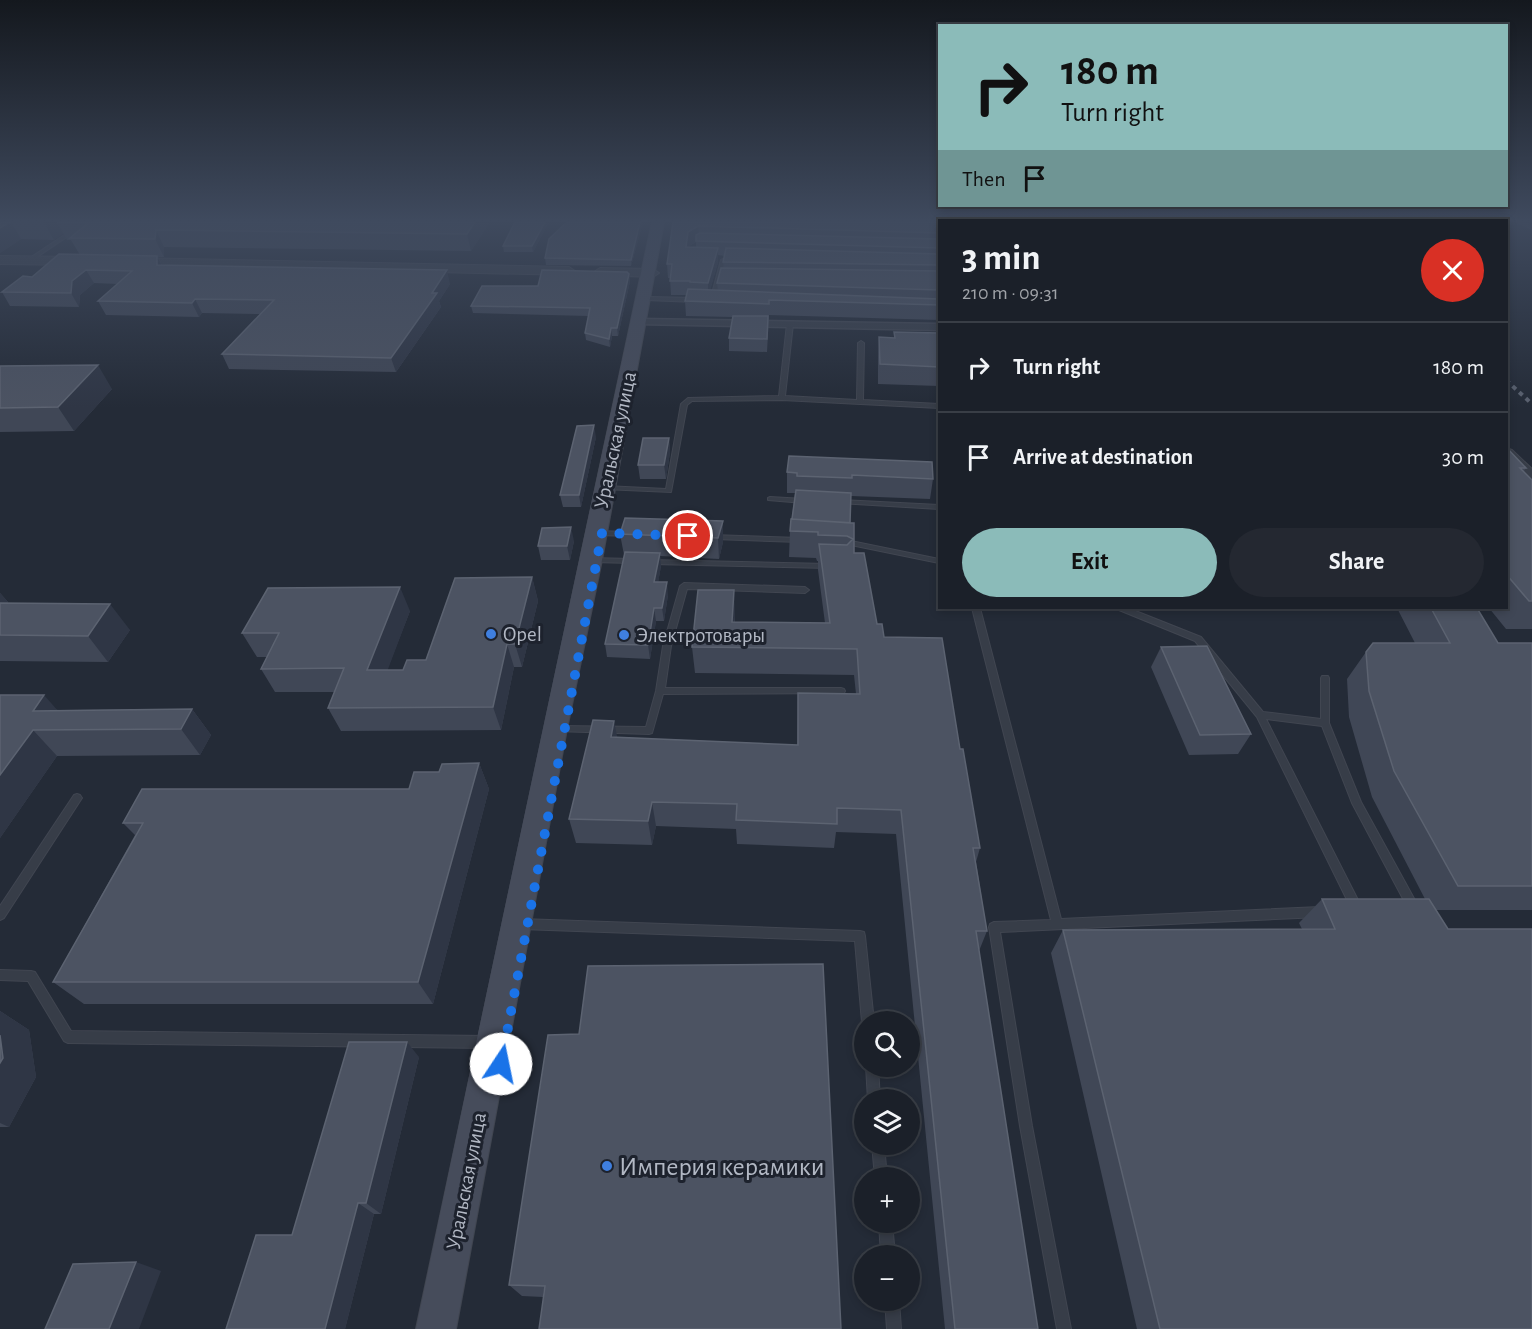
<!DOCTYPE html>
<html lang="en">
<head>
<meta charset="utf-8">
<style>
  :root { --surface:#1b2029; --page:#242831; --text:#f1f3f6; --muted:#a0a3a8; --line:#393e46; --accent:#8bbbb9 }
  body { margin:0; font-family:"Alegreya Sans",sans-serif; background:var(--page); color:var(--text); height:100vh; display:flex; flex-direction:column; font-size:22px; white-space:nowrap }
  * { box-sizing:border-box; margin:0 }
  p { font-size:20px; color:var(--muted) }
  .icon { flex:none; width:33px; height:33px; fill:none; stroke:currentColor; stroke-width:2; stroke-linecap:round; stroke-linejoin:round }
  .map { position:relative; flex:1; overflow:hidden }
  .details { position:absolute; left:938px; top:219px; width:570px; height:390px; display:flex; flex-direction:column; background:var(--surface); border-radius:0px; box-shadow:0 3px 9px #0003,0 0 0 2px var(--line) }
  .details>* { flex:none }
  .guide { position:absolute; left:938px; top:24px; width:570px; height:183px; border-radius:0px; box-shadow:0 3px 9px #0003,0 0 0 2px var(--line); background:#8bbbb9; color:#111; overflow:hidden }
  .controls { position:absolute; left:854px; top:1011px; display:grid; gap:12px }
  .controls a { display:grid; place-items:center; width:66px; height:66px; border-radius:50%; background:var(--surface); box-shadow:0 3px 9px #0003,0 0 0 2px var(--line); font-size:30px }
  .pin { position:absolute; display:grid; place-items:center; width:51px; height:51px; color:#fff; margin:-26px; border:3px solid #fff; border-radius:50%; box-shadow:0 2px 6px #0007 }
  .me { position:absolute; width:66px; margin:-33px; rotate:11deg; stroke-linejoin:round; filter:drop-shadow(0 0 4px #0008) }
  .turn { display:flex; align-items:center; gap:21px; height:126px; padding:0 24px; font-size:27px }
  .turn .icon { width:78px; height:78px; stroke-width:2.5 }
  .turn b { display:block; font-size:42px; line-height:51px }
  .then { display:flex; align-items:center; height:57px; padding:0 24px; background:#0003; gap:12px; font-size:22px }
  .round { display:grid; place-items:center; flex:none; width:63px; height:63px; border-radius:32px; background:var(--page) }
  .headline { display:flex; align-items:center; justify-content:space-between; height:102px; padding:0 24px }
  h1 { font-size:36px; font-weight:700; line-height:45px }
  .primary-button { display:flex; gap:12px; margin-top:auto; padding:12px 24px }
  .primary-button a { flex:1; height:69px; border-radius:36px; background:var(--accent); color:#111; font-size:24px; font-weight:700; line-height:69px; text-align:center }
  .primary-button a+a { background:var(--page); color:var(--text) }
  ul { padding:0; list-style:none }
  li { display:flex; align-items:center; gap:18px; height:90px; padding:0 24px; border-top:2px solid var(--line) }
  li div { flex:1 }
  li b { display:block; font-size:22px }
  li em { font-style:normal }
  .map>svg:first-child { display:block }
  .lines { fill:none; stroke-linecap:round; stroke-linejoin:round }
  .service-casing { stroke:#414651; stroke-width:2 }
  .minor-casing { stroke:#414651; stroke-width:3 }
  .tertiary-casing { stroke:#414651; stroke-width:2 }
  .secondary-casing { stroke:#414651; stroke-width:2 }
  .service { fill:#373d48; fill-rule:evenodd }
  .minor { fill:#373d48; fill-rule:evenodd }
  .tertiary { fill:#373d48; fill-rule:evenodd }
  .secondary { fill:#464c5b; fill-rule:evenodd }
  .rail { stroke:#5a616f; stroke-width:4; stroke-dasharray:4.5 4.5; stroke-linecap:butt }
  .wall { fill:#404756; fill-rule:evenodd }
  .shaded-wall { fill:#2f3645 }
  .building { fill:#4c5362; stroke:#5c6371; stroke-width:1.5 }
  .route { stroke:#1a73e8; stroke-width:10; stroke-dasharray:0 18 }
  .shop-dot { fill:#3f7fe0; stroke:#1d222d; stroke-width:2 }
  .labels { text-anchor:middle; stroke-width:6; stroke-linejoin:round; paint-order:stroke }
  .street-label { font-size:21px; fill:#b2b8c4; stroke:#1d222d }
  .poi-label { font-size:21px; fill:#b2b8c4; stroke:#1d222d; text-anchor:start }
  .near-poi-label { font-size:26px; fill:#b2b8c4; stroke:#1d222d; text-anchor:start }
</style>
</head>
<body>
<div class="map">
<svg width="1532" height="1329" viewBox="0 0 1532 1329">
  <rect width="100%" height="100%" fill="#242b37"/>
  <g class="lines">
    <g class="service-casing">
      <path id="service" d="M 84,222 L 89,222 L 31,261 L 27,260 Z
        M 1517,222 L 1523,222 L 1532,226 L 1532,229 Z
        M 723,259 L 725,260 L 715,300 L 710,301 L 721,260 Z
        M 648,297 L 696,298 L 699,300 L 696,302 L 646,300 L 646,298 Z
        M 790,322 L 793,324 L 785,396 L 857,400 L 858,343 L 861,341 L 864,343 L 863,400 L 939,404 L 939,408 L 782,400 L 692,401 L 687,405 L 671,492 L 603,489 L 602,488 L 605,486 L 666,489 L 681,404 L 688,398 L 779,396 L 787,324 Z
        M 770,497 L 804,499 L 807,501 L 804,503 L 768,500 L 768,498 Z
        M 841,500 L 939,505 L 939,509 L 839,503 L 838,502 Z
        M 594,531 L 632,532 L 636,534 L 632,536 L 597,535 L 594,535 L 593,533 Z
        M 711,535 L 800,538 L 804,540 L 800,542 L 714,539 L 711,539 L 710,537 Z
        M 843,540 L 846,540 L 939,559 L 939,563 L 846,544 L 843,544 L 842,542 Z
        M 589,558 L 633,559 L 637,561 L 633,563 L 592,562 L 588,560 Z
        M 649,560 L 828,564 L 832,566 L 828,568 L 652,564 L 648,562 Z
        M 684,583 L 805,587 L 809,590 L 805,593 L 687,589 L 671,646 L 665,688 L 841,688 L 844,689 L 845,691 L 844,693 L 663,694 L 652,733 L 649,734 L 555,731 L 554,729 L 555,727 L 558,726 L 646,727 L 656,691 L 663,646 L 680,586 Z
        M 972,608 L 980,608 L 1061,919 L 1320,907 L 1324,909 L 1325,912 L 1324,915 L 1320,917 L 1000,932 L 1032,1126 L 1071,1329 L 1057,1329 L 1020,1126 L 989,927 L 990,924 L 994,922 L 1051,920 Z
        M 1118,608 L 1128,608 L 1201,637 L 1263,712 L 1321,719 L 1321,678 L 1322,676 L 1328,676 L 1329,678 L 1329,723 L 1361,802 L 1417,904 L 1418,907 L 1417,910 L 1413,912 L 1409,910 L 1352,803 L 1322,726 L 1266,719 L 1361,906 L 1362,909 L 1361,912 L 1357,914 L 1353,912 L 1257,717 L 1195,641 L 1119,610 Z
        M 77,794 L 80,795 L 82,798 L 80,801 L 4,918 L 0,920 L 0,906 L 74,795 Z
        M 521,919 L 860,931 L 864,932 L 865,936 L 874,1022 L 864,1022 L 864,1026 L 862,1022 L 855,941 L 521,929 L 517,927 L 516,924 L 517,921 Z
        M 0,970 L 31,971 L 35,972 L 71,1031 L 487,1036 L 491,1038 L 493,1042 L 491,1046 L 487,1048 L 68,1043 L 64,1041 L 28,981 L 0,980 Z
        M 866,1066 L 878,1066 L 880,1100 L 868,1100 Z
        M 872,1144 L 884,1144 L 887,1178 L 875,1178 Z
        M 879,1222 L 892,1222 L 895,1256 L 881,1256 Z
        M 885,1300 L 899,1300 L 901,1329 L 887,1329 Z"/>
    </g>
    <g class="minor-casing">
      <path id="minor" d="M 640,319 L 939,324 L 939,330 L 636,324 L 636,320 Z"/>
    </g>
    <g class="tertiary-casing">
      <path id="tertiary" d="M 0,256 L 80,257 L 86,261 L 80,265 L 0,264 Z
        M 132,258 L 569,267 L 575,271 L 569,275 L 128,265 L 128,259 Z
        M 600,268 L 653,269 L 659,273 L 653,277 L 596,275 L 594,272 Z
        M 1506,448 L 1512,450 L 1532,469 L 1532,484 L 1526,483 L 1506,462 Z"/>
    </g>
    <g class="secondary-casing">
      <path id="secondary" d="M 652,222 L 664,222 L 602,560 L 567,729 L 456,1329 L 416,1329 C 493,960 572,591 652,222 Z"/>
    </g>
    <use href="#service" class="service"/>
    <use href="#minor" class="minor"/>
    <use href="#tertiary" class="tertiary"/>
    <use href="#secondary" class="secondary"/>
    <path class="rail" d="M 1506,380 L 1532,404"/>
  </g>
  <path class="wall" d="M 0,222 L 490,222 L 471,251 L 164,247 L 164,257 L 158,257 L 162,265 L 450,284 L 439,301 L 441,307 L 396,372 L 229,369 L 222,354 L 261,314 L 202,313 L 199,317 L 106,315 L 98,301 L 118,284 L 94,283 L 80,295 L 79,307 L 10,306 L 2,292 L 80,255 L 71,240 L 67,240 L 63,233 L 54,240 L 21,239 L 0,253 Z
    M 549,222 L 533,252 L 504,252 L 503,246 Z
    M 643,222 L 631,266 L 546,265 L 545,258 Z
    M 673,222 L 939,222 L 939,320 L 769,315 L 767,352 L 729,351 L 729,338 L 733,317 L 686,316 L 685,301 L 686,295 L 671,295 L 670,278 L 668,278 L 667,264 ZM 696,242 L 696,247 L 689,247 L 689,246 ZM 718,255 L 725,256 L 723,262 L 724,268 L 717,283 L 718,291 L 710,290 L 718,262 Z
    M 629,274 L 630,281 L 618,336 L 612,336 L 610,347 L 586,340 L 585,333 L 589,316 L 473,313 L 471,306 L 538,286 Z
    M 894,332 L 939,333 L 939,386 L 878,384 L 878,356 L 879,337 L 894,338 Z
    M 0,366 L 112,389 L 74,431 L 0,432 Z
    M 596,437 L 581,507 L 563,507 L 560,495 Z
    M 669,438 L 670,452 L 666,479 L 640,479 L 638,465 Z
    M 1506,447 L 1526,468 L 1524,471 L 1532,480 L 1532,629 L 1506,629 L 1489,608 L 1506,608 Z
    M 787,472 L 933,479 L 930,499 L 851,496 L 850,523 L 854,523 L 854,553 L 877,624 L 884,637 L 960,749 L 980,848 L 976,862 L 987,931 L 979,951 L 1038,1329 L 945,1329 L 896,834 L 836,832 L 834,848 L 737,844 L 736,829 L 656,826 L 652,845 L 576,843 L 569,819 L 618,737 L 797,745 L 798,693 L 856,694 L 854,675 L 695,673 L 692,647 L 735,616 L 735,622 L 825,623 L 818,570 L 818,561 L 817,561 L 816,558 L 789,557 L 790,531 L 795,493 L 787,493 Z
    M 723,521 L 723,542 L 719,559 L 660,556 L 661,566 L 658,582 L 668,595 L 664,621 L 656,621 L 650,659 L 607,657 L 605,644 L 624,555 L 620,534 Z
    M 574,541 L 570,560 L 541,560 L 538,546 Z
    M 532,577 L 538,601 L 522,667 L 514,667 L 501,730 L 341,731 L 328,708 L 334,692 L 275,692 L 261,669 L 267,657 L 257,657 L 242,633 L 410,611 L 387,670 L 403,670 L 426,660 Z
    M 0,593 L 8,602 L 7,603 L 130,630 L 108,662 L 0,661 Z
    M 1397,608 L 1477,608 L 1498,643 L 1532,643 L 1532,910 L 1436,910 L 1532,1329 L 1137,1329 L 1051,953 L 1063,930 L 1302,929 L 1299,923 L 1322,899 L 1425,899 L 1372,797 L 1349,717 L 1347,679 L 1366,652 L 1415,643 Z
    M 1161,647 L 1251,734 L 1238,754 L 1189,755 L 1151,667 Z
    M 0,695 L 58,710 L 192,709 L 211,735 L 200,755 L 57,756 L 0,838 Z
    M 479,763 L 489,789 L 433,1004 L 84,1004 L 53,982 L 135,835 L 123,823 L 409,789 L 439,772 Z
    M 0,1011 L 29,1030 L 36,1077 L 9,1127 L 0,1127 Z
    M 579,1034 L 543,1297 L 522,1296 L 509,1285 Z
    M 419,1057 L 381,1214 L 374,1214 L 345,1329 L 226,1329 L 292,1235 Z"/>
  <path class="shaded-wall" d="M 11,222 L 21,239 L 0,253 L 0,228 Z
    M 44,222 L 80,222 L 57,222 L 63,233 L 54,240 Z
    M 475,222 L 490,222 L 471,251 L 467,234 Z
    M 545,222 L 549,222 L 533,252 L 532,246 Z
    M 640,222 L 643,222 L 631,266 L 631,260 Z
    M 698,226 L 699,240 L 689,246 L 687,260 L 686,247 L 688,232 Z
    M 156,230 L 164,247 L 164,257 L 155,239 Z
    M 718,248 L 718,262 L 708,298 L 708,283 Z
    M 157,256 L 164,270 L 157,265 Z
    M 86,270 L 94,283 L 80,295 L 79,307 L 71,293 L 72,281 Z
    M 447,270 L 450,284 L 439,301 L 441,307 L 396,372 L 391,358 Z
    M 629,274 L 630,281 L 618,336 L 617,328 Z
    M 195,299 L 202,313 L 199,317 L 192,303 Z
    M 611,328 L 612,336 L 610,347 L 609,339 Z
    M 98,365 L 112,389 L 74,431 L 58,407 Z
    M 594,425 L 596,437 L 581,507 L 579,495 Z
    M 669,438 L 670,452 L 666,479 L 664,465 Z
    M 723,521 L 723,542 L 719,559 L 718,538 Z
    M 571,527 L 574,541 L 570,560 L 567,546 Z
    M 660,553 L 661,566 L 656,595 L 654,582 Z
    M 532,577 L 538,601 L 522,667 L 515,644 Z
    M 667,582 L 668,595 L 664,621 L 662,608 Z
    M 400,587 L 410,611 L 379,693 L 367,670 Z
    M 734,590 L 735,616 L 733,647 L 732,622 Z
    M 0,593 L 8,602 L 0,611 Z
    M 110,604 L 130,630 L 108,662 L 88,636 Z
    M 654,608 L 656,621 L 650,659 L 648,645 Z
    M 507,644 L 514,667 L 501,730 L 493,707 Z
    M 44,695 L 67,721 L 33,711 Z
    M 192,709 L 211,735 L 200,755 L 181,729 Z
    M 614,721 L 619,746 L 611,737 Z
    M 33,730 L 57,756 L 0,838 L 0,775 Z
    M 479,763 L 489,789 L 433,1004 L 418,982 Z
    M 652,802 L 656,826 L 652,845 L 648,821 Z
    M 0,1011 L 29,1030 L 36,1077 L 9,1127 L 0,1123 Z
    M 407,1042 L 419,1057 L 381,1214 L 366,1203 Z
    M 358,1203 L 374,1214 L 345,1329 L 325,1329 Z
    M 136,1262 L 161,1271 L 139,1329 L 109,1329 Z"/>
  <path class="building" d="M 0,222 L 10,222 L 0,228 Z
    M 57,222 L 475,222 L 467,234 L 156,230 L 155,239 L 70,238 L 88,223 Z
    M 515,222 L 545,222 L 532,246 L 503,246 Z
    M 567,222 L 640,222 L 631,260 L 545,258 L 549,239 Z
    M 673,222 L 939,222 L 939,233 L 698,226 L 688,232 L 686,247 L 718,248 L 708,283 L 690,282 L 690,281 L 670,281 L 672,264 L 667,264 Z
    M 700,233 L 939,239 L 939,248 L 696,241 L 696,235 Z
    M 726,248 L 939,254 L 939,265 L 723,262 Z
    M 59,254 L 157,256 L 157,265 L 447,270 L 432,293 L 437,293 L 391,358 L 222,354 L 274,300 L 195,299 L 192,303 L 98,301 L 132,271 L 86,270 L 72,281 L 71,293 L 2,292 L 23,276 L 32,277 Z
    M 721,268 L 939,271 L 939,290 L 717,283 Z
    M 542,270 L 627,272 L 629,274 L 617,328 L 611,328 L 609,339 L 585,333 L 590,308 L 471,306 L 482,286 L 538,286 Z
    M 688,289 L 939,299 L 939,305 L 769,300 L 769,304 L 685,301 Z
    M 733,316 L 768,316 L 767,339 L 729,338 Z
    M 894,332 L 939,333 L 939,367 L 880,364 L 879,337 L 895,338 Z
    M 98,365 L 58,407 L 0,408 L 0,366 Z
    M 594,425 L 579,495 L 560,495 L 577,426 Z
    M 643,438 L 669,438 L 664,465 L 638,465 Z
    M 1506,447 L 1526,468 L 1520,468 L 1532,480 L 1532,601 L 1529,601 L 1506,574 Z
    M 789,456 L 932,462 L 933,479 L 852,475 L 852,478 L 797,476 L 797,473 L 787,472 Z
    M 796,490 L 851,493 L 850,523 L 792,519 Z
    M 625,518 L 723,521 L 718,538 L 620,534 Z
    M 791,519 L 854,523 L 854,553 L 864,553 L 877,624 L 882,624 L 884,637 L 942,638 L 960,749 L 963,749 L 980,848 L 973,848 L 987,931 L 976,931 L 1038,1329 L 955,1329 L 901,810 L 837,808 L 837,824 L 736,820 L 737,804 L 652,802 L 648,821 L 569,819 L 593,720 L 614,721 L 611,737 L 798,745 L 798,693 L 860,694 L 857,649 L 692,647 L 698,590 L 734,590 L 732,622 L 830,623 L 819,544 L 847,545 L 853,539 L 847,536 L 818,535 L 818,532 L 790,531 Z
    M 571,527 L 567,546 L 538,546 L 542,528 Z
    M 625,552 L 660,553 L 654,582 L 667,582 L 662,608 L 654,608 L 648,645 L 605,644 Z
    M 532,577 L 515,644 L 507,644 L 493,707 L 328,708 L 344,668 L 261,669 L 279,633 L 242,633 L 268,588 L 400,587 L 367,670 L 403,670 L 407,660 L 426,660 L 455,578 Z
    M 0,603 L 110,604 L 88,636 L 0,635 Z
    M 1431,608 L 1477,608 L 1498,643 L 1532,643 L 1532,886 L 1458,886 L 1394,771 L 1369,691 L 1366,652 L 1373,643 L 1450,643 Z
    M 1207,646 L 1251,734 L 1200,735 L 1161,647 Z
    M 0,695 L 44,695 L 33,711 L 192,709 L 181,729 L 33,730 L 0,775 Z
    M 479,763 L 418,982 L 53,982 L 143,823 L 123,823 L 142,789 L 409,789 L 414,772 L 439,772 L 442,764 Z
    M 1322,899 L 1429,899 L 1448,929 L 1532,929 L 1532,1329 L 1160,1329 L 1063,930 L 1335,929 Z
    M 823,964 L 841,1329 L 539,1329 L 545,1286 L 509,1285 L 548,1035 L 579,1034 L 588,966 Z
    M 0,1035 L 3,1058 L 0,1063 Z
    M 349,1042 L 407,1042 L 366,1203 L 358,1203 L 325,1329 L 226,1329 L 256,1235 L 292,1235 Z
    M 136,1262 L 109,1329 L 45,1329 L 73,1264 Z"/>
  <linearGradient id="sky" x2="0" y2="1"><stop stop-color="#14181e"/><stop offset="0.54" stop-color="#3f4a5e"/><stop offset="1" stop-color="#3f4a5e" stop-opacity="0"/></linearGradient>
  <rect width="1532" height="408" fill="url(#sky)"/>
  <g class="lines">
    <path class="route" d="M 501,1064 L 602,533 L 688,536"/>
  </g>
  <g class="shop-dot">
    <circle cx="491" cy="634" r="6"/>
    <circle cx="624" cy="635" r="6"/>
    <circle cx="607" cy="1166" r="6"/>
  </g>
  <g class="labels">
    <g class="street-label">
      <text transform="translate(615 440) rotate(-78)" y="7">Уральская улица</text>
      <text transform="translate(466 1181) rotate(-79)" y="7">Уральская улица</text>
    </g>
    <g class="poi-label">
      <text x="503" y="641">Opel</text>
      <text x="636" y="642">Электротовары</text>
    </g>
    <g class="near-poi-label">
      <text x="619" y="1175">Империя керамики</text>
    </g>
  </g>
</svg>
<div class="controls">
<a><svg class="icon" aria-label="search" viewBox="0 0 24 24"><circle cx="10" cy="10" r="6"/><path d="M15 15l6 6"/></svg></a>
<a><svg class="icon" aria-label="layers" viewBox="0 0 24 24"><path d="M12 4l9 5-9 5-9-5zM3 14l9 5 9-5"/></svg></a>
<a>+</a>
<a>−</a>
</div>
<div class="pin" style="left:688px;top:536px;background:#d93025"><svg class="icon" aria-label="arrive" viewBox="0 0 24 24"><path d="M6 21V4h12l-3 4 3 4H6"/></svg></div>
<svg class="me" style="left:501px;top:1064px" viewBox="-20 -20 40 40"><circle r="19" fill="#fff"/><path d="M0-13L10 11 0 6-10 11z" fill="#1a73e8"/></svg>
<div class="guide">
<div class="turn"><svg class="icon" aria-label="right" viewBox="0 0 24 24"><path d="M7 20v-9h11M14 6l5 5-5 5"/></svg><div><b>180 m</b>Turn right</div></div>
<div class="then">Then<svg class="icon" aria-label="arrive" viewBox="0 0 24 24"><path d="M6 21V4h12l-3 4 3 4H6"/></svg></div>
</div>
<section class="details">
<div class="headline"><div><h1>3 min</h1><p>210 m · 09:31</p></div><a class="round" style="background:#d93025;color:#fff"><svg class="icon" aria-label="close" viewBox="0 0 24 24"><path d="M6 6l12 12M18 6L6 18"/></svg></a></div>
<ul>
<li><svg class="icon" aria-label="right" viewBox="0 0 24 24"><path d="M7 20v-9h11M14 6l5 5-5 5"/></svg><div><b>Turn right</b></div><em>180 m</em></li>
<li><svg class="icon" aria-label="arrive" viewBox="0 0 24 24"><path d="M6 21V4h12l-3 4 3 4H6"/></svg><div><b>Arrive at destination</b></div><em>30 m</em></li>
</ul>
<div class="primary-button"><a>Exit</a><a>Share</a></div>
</section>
</div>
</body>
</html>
